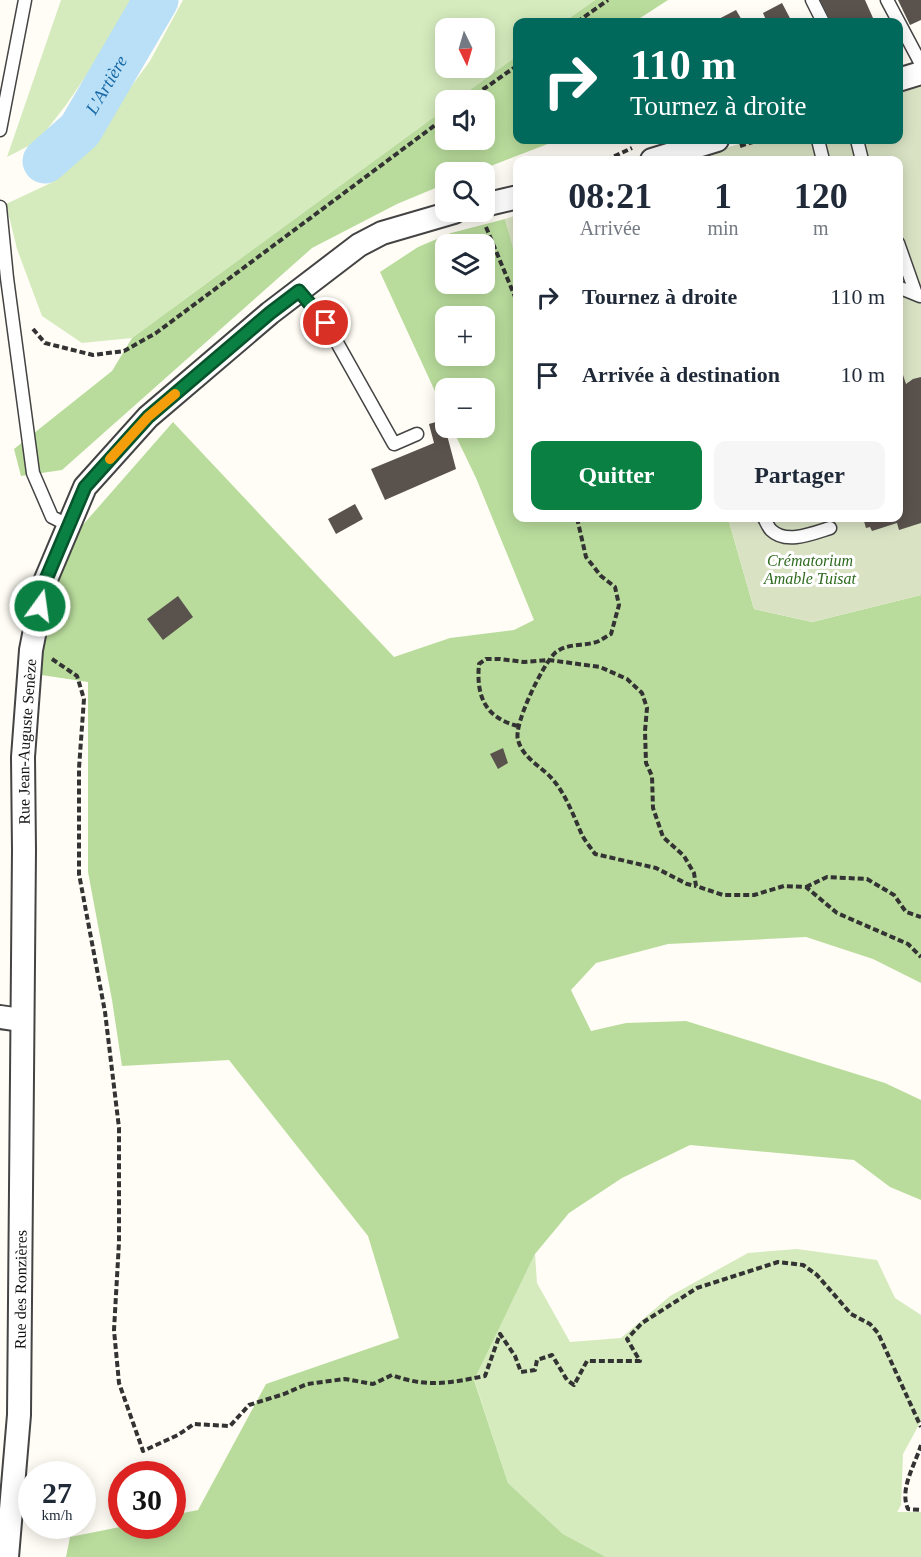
<!DOCTYPE html>
<html lang="fr">
<head>
<meta charset="utf-8">
<style>
  :root { --surface:#fff; --page:#f6f6f7; --text:#1f2937; --muted:#747a83; --accent:#0b8043 }
  body { margin:0; font-family:Georgia,serif; background:var(--page); color:var(--text); height:100vh; display:flex; flex-direction:column; font-size:22px; white-space:nowrap }
  * { box-sizing:border-box; margin:0 }
  p { font-size:20px; color:var(--muted) }
  .icon { flex:none; width:33px; height:33px; fill:none; stroke:currentColor; stroke-width:2; stroke-linecap:round; stroke-linejoin:round }
  .map { position:relative; flex:1; overflow:hidden }
  .sheet { position:absolute; left:513px; top:156px; width:390px; height:366px; display:flex; flex-direction:column; background:var(--surface); border-radius:12px; box-shadow:0 3px 15px #0003 }
  .sheet>* { flex:none }
  .guide { position:absolute; left:513px; top:18px; width:390px; height:126px; border-radius:12px; box-shadow:0 3px 15px #0003; background:#00695c; color:#fff; overflow:hidden }
  .needle { width:39px; rotate:175deg }
  .fabs { position:absolute; left:435px; top:18px; display:grid; gap:12px }
  .fabs a { display:grid; place-items:center; width:60px; height:60px; border-radius:12px; background:var(--surface); box-shadow:0 3px 15px #0003; font-size:30px }
  .speed { position:absolute; left:18px; top:1461px; display:flex; gap:12px; font-size:30px; font-weight:700; text-align:center }
  .speed>* { display:grid; place-content:center; width:78px; height:78px; border-radius:50%; background:var(--surface); box-shadow:0 3px 15px #0003; line-height:1 }
  .speed small { font-size:15px; font-weight:400 }
  .speed .limit { border:9px solid #d22; background:#fff; color:#111 }
  .pin { position:absolute; display:grid; place-items:center; width:51px; height:51px; color:#fff; margin:-26px; border:3px solid #fff; border-radius:50%; box-shadow:0 2px 6px #0007 }
  .me { position:absolute; width:66px; margin:-33px; rotate:14deg; stroke-linejoin:round; filter:drop-shadow(0 0 4px #0008) }
  .turn { display:flex; align-items:center; gap:21px; height:126px; padding:0 18px; font-size:27px }
  .turn .icon { width:78px; height:78px; stroke-width:2.5 }
  .turn b { display:block; font-size:42px; line-height:51px }
  .eta { display:flex; justify-content:space-evenly; align-items:center; height:102px; text-align:center }
  .eta b { font-size:36px; font-weight:800; line-height:42px }
  .primary-button { display:flex; gap:12px; margin-top:auto; padding:12px 18px }
  .primary-button a { flex:1; height:69px; border-radius:12px; background:var(--accent); color:#fff; font-size:24px; font-weight:800; line-height:69px; text-align:center }
  .primary-button a+a { background:var(--page); color:var(--text) }
  ul { padding:0; list-style:none }
  li { display:flex; align-items:center; gap:18px; height:78px; padding:0 18px }
  li div { flex:1 }
  li b { display:block; font-size:22px }
  li em { font-style:normal }
  .map>svg:first-child { display:block }
  .green { fill:#d5ebbd; fill-rule:evenodd }
  .forest { fill:#b9dc9c; fill-rule:evenodd }
  .cemetery { fill:#d9e3c4 }
  .lines { fill:none; stroke-linecap:round; stroke-linejoin:round }
  .river { stroke:#b9e0f7; stroke-width:45 }
  .building { fill:#5a524d }
  .service-casing { stroke:#444; stroke-width:15 }
  .minor-casing { stroke:#444; stroke-width:26 }
  .path { stroke:#333; stroke-width:4; stroke-dasharray:6 3; stroke-linecap:butt }
  .service { stroke:#fff; stroke-width:12 }
  .minor { stroke:#fff; stroke-width:22 }
  .route-casing { stroke:#07532c; stroke-width:15 }
  .route { stroke:#0b8043; stroke-width:10 }
  .slow { stroke:#f59e0b; stroke-width:10 }
  .labels { text-anchor:middle; stroke-width:6; stroke-linejoin:round; paint-order:stroke }
  .park-label { font-size:16px; font-style:italic; fill:#2f6b1f; stroke:#fff }
  .street-label { font-size:16px; fill:#111; stroke:#fff }
  .water-label { font-size:18px; font-style:italic; fill:#1768a6; stroke:#fff }
</style>
</head>
<body>
<div class="map">
<svg width="921" height="1557" viewBox="0 0 921 1557">
  <rect width="100%" height="100%" fill="#fffdf5"/>
  <path class="green" d="M 61,0 L 138,0 L 66,105 L 38,141 L 7,157 Z
    M 183,0 L 595,0 L 564,22 L 518,22 L 517,56 L 456,100 L 446,100 L 445,109 L 132,338 L 82,343 L 42,316 L 17,249 L 6,204 L 55,181 L 51,171 L 87,146 L 150,61 ZM 446,28 L 484,28 L 484,68 L 446,68 Z
    M 797,1249 L 877,1260 L 895,1298 L 921,1315 L 921,1421 L 903,1454 L 901,1505 L 897,1512 L 921,1512 L 921,1557 L 606,1557 L 563,1534 L 508,1483 L 474,1379 L 535,1254 L 537,1283 L 570,1342 L 621,1338 L 670,1296 L 748,1253 Z"/>
  <path class="forest" d="M 595,0 L 668,0 L 634,22 L 564,22 Z
    M 517,56 L 518,140 L 558,140 L 475,172 L 446,172 L 445,184 L 397,204 L 312,248 L 62,470 L 21,476 L 14,449 L 112,371 L 132,338 L 445,109 L 446,140 L 484,140 L 484,100 L 456,100 Z
    M 505,219 L 518,263 L 518,518 L 728,518 L 754,609 L 812,622 L 921,595 L 921,983 L 873,959 L 806,937 L 668,944 L 596,963 L 571,990 L 591,1031 L 626,1023 L 686,1021 L 885,1083 L 921,1100 L 921,1200 L 890,1187 L 854,1160 L 690,1145 L 622,1178 L 569,1213 L 535,1254 L 474,1380 L 508,1483 L 563,1534 L 606,1557 L 66,1557 L 70,1537 L 125,1526 L 172,1526 L 173,1515 L 198,1510 L 266,1384 L 399,1338 L 368,1236 L 229,1060 L 122,1066 L 112,1000 L 88,872 L 88,682 L 28,673 L 67,543 L 173,422 L 394,657 L 450,638 L 514,630 L 534,620 L 476,478 L 452,428 L 484,428 L 484,388 L 446,388 L 445,413 L 380,272 L 418,247 L 451,233 ZM 446,244 L 484,244 L 484,284 L 446,284 ZM 446,316 L 484,316 L 484,356 L 446,356 Z"/>
  <path class="cemetery" d="M 921,85 L 921,595 L 812,622 L 754,609 L 728,518 L 898,518 L 898,160 L 687,160 L 752,140 L 898,140 L 899,92 Z
    M 517,215 L 518,215 L 517,263 L 505,219 Z"/>
  <g class="lines">
    <path class="river" id="s1" d="M 45,161 L 80,130 L 156,0"/>
  </g>
  <path class="building" d="M 820,0 L 865,0 L 873,18 L 864,22 L 831,22 Z
    M 898,0 L 921,0 L 921,20 L 910,25 Z
    M 782,3 L 792,22 L 761,22 L 766,20 L 763,13 Z
    M 736,10 L 743,22 L 713,22 Z
    M 903,375 L 906,384 L 913,379 L 921,377 L 921,523 L 899,530 L 897,523 L 872,531 L 870,527 L 866,528 L 863,518 L 898,518 L 898,379 Z
    M 443,420 L 456,469 L 385,500 L 371,469 L 434,443 L 429,424 Z
    M 355,504 L 363,519 L 336,534 L 328,519 Z
    M 178,596 L 193,617 L 163,640 L 147,619 Z
    M 503,748 L 508,763 L 498,769 L 490,754 Z"/>
  <g class="lines">
    <g class="service-casing">
      <path id="service" d="M 812,0 L 823,22
        M 887,0 L 921,64
        M 0,130 L 25,0
        M 818,140 L 823,160
        M 857,140 L 862,160
        M 0,207 L 7,278 L 33,473 L 52,517 L 68,525
        M 898,243 L 916,294
        M 898,287 L 920,296
        M 299,291 L 326,323 L 394,444 L 417,434
        M 764,518 C 766,521 768,527 771,530 C 786,545 814,533 830,528"/>
    </g>
    <g class="minor-casing">
      <g id="minor">
        <path d="M 898,80 L 921,73"/>
        <path d="M 652,160 L 717,140"/>
        <path d="M 484,205 L 518,197"/>
        <path d="M 0,1017 L 21,1020"/>
        <path id="s2" d="M 7,1557 L 19,1415 L 24,850 L 23,757 L 31,650 L 44,584 L 85,487 L 148,417 L 270,313 L 359,245 L 382,233 L 454,212"/>
      </g>
    </g>
    <path class="path" d="M 577,22 L 608,0
      M 468,100 L 518,65
      M 740,146 L 759,140
      M 606,160 L 632,148
      M 486,227 L 518,304
      M 33,329 L 45,343 L 93,355 L 124,351 L 156,333 L 446,117
      M 577,518 L 586,557 L 601,576 L 615,587 L 619,605 L 611,634 C 607,636 603,639 599,641 C 585,647 568,642 555,653 C 543,664 513,725 518,740 C 523,759 543,767 554,781 C 567,797 574,817 582,835 C 585,841 591,848 595,854 L 656,868 L 687,884 L 696,886
      M 52,659 L 77,676 L 84,699 L 79,768 L 79,874 L 105,1012 L 119,1128 L 119,1242 L 114,1330 L 119,1383 L 143,1451 L 178,1435 L 194,1424 L 230,1426 L 249,1405 L 284,1394 L 307,1384 L 345,1379 L 373,1384 L 392,1375 C 427,1388 449,1383 485,1376 L 500,1334 L 515,1356 L 521,1372 L 535,1370 L 537,1360 L 552,1355 L 567,1380 L 574,1385 L 587,1361 L 640,1361 L 627,1339 L 642,1323 L 697,1288 L 778,1262 L 803,1265 L 817,1275 L 851,1314 L 870,1324 L 878,1333 L 921,1427
      M 518,726 C 485,718 476,696 479,664 L 486,659 L 500,659 L 524,662 L 549,660 L 600,667 L 627,679 L 642,693 L 647,708 L 645,731 L 646,763 L 652,776 L 653,808 L 663,837 L 684,856 L 694,873 L 696,886 L 723,895 L 754,895 L 784,886 L 806,887 L 837,913 L 908,944 L 921,957
      M 806,887 L 827,877 L 867,879 L 894,895 L 906,912 L 921,917
      M 921,1445 C 915,1465 899,1489 908,1509 L 921,1510"/>
    <use href="#service" class="service"/>
    <use href="#minor" class="minor"/>
  </g>
  <g class="lines">
    <g class="route-casing">
      <path id="route" d="M 40,606 L 44,584 L 85,487 L 148,417 L 270,313 L 299,291 L 326,323"/>
    </g>
    <use href="#route" class="route"/>
    <path class="slow" d="M 110,459 L 148,417 L 175,394"/>
  </g>
  <g class="labels">
    <g class="park-label">
      <text x="810" y="566">Crématorium<tspan x="810" dy="18">Amable Tuisat</tspan></text>
    </g>
    <g class="street-label">
      <text dy="6" stroke="none"><textPath href="#s2" startOffset="816">Rue Jean-Auguste Senèze</textPath></text>
      <text dy="6" stroke="none"><textPath href="#s2" startOffset="268">Rue des Ronzières</textPath></text>
    </g>
    <g class="water-label">
      <text dy="6" stroke="none"><textPath href="#s1" startOffset="99">L'Artière</textPath></text>
    </g>
  </g>
</svg>
<div class="fabs">
<a><svg class="needle" viewBox="-14 -14 28 28"><path d="M0-13l5 13h-10z" fill="#e53935"/><path d="M0 13l5-13h-10z" fill="#747a83"/></svg></a>
<a><svg class="icon" aria-label="sound" viewBox="0 0 24 24"><path d="M4 9h4l5-4v14l-5-4H4zM17 9q2 3 0 6"/></svg></a>
<a><svg class="icon" aria-label="search" viewBox="0 0 24 24"><circle cx="10" cy="10" r="6"/><path d="M15 15l6 6"/></svg></a>
<a><svg class="icon" aria-label="layers" viewBox="0 0 24 24"><path d="M12 4l9 5-9 5-9-5zM3 14l9 5 9-5"/></svg></a>
<a>+</a>
<a>−</a>
</div>
<div class="speed"><div>27<small>km/h</small></div><div class="limit">30</div></div>
<div class="pin" style="left:326px;top:323px;background:#d93025"><svg class="icon" aria-label="arrive" viewBox="0 0 24 24"><path d="M6 21V4h12l-3 4 3 4H6"/></svg></div>
<svg class="me" style="left:40px;top:606px" viewBox="-20 -20 40 40"><circle r="17" fill="#0b8043" stroke="#fff" stroke-width="3"/><path d="M0-11L8 9 0 5-8 9z" fill="#fff"/></svg>
<div class="guide">
<div class="turn"><svg class="icon" aria-label="right" viewBox="0 0 24 24"><path d="M7 20v-9h11M14 6l5 5-5 5"/></svg><div><b>110 m</b>Tournez à droite</div></div>
</div>
<section class="sheet">
<div class="eta">
<div><b>08:21</b><p>Arrivée</p></div>
<div><b>1</b><p>min</p></div>
<div><b>120</b><p>m</p></div>
</div>
<ul>
<li><svg class="icon" aria-label="right" viewBox="0 0 24 24"><path d="M7 20v-9h11M14 6l5 5-5 5"/></svg><div><b>Tournez à droite</b></div><em>110 m</em></li>
<li><svg class="icon" aria-label="arrive" viewBox="0 0 24 24"><path d="M6 21V4h12l-3 4 3 4H6"/></svg><div><b>Arrivée à destination</b></div><em>10 m</em></li>
</ul>
<div class="primary-button"><a>Quitter</a><a>Partager</a></div>
</section>
</div>
</body>
</html>
